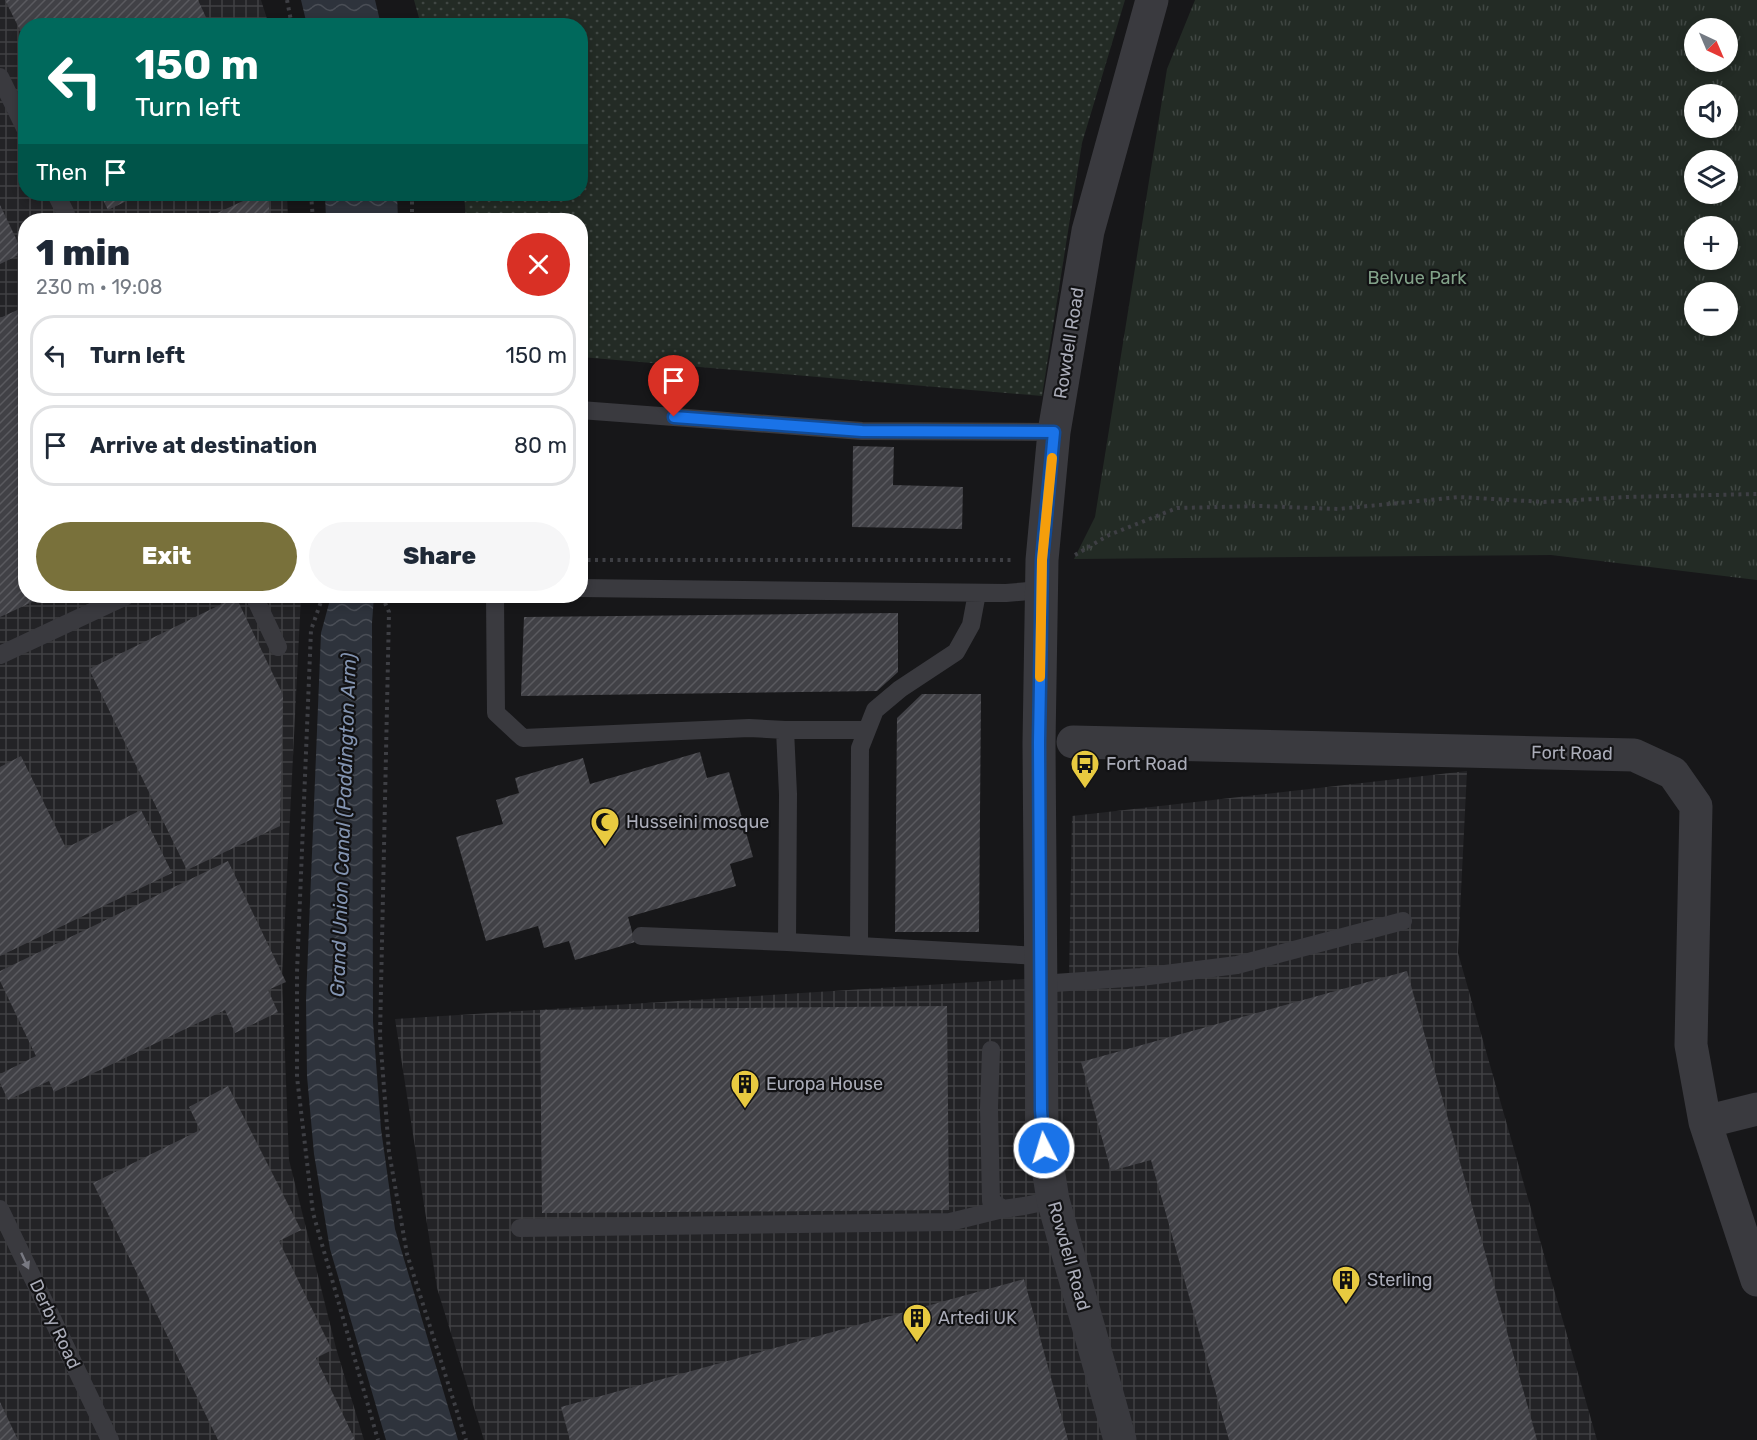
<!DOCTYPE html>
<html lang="en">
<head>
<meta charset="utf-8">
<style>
  :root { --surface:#fff; --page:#f6f6f7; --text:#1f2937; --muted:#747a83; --line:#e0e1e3; --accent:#79713b }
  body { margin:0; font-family:Rubik,sans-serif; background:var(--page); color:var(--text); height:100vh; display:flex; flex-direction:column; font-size:22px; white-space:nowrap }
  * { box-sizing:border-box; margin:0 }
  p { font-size:20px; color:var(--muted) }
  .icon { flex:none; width:33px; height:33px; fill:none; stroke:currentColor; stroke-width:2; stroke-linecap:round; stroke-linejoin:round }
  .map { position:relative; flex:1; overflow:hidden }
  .side { position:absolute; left:18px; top:213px; width:570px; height:390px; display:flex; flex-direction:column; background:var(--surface); border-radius:24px; box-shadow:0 3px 9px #0003 }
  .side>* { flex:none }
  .guide { position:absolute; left:18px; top:18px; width:570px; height:183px; border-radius:24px; box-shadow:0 3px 9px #0003; background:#00695c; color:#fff; overflow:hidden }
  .needle { width:39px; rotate:136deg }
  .fabs { position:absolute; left:1684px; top:18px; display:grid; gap:12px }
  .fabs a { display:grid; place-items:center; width:54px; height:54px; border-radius:50%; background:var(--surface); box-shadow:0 3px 9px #0003; font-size:30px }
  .pin { position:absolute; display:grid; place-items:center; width:51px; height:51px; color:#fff; margin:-62px -26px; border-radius:50% 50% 50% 0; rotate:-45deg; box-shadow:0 0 6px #0007 }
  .pin .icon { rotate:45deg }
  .me { position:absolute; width:66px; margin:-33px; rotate:355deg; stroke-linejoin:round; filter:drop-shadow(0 0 4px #0008) }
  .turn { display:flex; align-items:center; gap:21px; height:126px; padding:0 18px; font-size:27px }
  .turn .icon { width:78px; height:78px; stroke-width:2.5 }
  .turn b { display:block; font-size:42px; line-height:51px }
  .then { display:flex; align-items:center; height:57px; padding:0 18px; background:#0003; gap:12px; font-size:22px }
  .round { display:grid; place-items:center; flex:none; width:63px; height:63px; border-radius:32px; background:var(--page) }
  .head { display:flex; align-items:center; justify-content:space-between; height:102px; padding:0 18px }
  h1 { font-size:36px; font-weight:800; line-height:45px }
  .button { display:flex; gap:12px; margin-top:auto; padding:12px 18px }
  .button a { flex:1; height:69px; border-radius:36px; background:var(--accent); color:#fff; font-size:24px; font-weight:800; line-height:69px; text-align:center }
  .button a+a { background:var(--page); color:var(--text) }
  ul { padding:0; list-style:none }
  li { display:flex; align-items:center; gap:18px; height:81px; margin:0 12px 9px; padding:0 6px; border:3px solid var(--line); border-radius:24px }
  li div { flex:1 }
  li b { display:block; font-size:22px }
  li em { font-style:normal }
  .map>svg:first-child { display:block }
  .industrial { fill:url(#industrial-grid) }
  .grass { fill:url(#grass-dots) }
  .park { fill:url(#park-tufts); fill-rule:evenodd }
  .water { fill:url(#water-waves) }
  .building { fill:url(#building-hatch) }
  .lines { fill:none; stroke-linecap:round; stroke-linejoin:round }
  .path { stroke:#3e3f44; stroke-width:4; stroke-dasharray:3 4.5; stroke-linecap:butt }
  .service { stroke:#3a3a3f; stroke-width:18 }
  .minor { stroke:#3a3a3f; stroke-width:33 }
  .oneway { fill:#787982 }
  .route-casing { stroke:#114b97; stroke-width:15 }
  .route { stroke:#1a73e8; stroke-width:10 }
  .slow { stroke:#f59e0b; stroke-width:10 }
  .labels { text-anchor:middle; stroke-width:4.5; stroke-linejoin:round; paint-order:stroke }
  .park-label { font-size:18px; fill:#82a289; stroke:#121214 }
  .street-label { font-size:18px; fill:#aaacb8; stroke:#121214 }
  .poi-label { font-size:18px; fill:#aaacb8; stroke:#121214; text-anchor:start }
  .water-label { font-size:20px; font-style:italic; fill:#8394b1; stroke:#121214 }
</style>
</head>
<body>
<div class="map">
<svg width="1757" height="1440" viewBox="0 0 1757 1440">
  <defs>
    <pattern id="industrial-grid" width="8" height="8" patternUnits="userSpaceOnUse" patternTransform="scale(1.5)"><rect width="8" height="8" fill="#232326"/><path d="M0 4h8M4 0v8" fill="none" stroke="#404043"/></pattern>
    <pattern id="grass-dots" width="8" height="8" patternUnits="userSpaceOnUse" patternTransform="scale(1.5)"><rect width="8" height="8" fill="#232b25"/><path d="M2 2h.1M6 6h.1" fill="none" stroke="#404743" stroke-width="1.8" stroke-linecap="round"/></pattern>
    <pattern id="park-tufts" width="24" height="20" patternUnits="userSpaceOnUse" patternTransform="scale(1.5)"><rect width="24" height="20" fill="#232b25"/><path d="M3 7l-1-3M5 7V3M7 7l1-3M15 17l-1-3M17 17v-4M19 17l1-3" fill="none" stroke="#404743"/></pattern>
    <pattern id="water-waves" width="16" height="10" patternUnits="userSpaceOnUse" patternTransform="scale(1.5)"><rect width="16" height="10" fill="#2e333c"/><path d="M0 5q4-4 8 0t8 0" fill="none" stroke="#4a4e56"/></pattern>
    <pattern id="building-hatch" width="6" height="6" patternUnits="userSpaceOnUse" patternTransform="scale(1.5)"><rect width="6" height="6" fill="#414146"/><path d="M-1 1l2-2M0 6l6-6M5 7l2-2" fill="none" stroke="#5a5a5f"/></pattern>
  </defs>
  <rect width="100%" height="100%" fill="#171719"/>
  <path class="industrial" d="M 0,0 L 261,0 L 269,25 L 26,26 L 26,194 L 287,194 L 288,220 L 26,220 L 26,596 L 301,596 L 282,977 L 289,1160 L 336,1348 L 364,1440 L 0,1440 Z
    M 1467,771 L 1458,953 L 1597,1440 L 484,1440 L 437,1288 L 395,1019 L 1069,976 L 1072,816 Z"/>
  <path class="grass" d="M 414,0 L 1125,0 L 1082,143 L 1042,396 L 581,357 L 580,220 L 466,220 L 464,194 L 580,194 L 580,26 L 421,25 Z"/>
  <path class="park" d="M 1195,0 L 1757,0 L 1757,580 L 1551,555 L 1074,559 L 1095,517 L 1167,69 ZM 1695,28 L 1728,28 L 1728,62 L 1695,62 ZM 1695,94 L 1728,94 L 1728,128 L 1695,128 ZM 1695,160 L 1728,160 L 1728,194 L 1695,194 ZM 1695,226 L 1728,226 L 1728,260 L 1695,260 ZM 1695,292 L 1728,292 L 1728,326 L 1695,326 Z"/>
  <path class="water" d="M 301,0 L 375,0 L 381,25 L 307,25 Z
    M 325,194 L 397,194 L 398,220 L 326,220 Z
    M 331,596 L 374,596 L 372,623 L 373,1022 L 381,1129 L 395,1229 L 458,1440 L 386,1440 L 330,1249 L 314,1154 L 307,1076 L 306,1000 L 321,633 Z"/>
  <path class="building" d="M 5,0 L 198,0 L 210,26 L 26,26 L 26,42 Z
    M 100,194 L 141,194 L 108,210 Z
    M 258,194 L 269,194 L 269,220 L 202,220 Z
    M 0,205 L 23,253 L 0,264 Z
    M 26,306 L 26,596 L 45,596 L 0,617 L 0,318 Z
    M 853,446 L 894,447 L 893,485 L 963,487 L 962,529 L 852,527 Z
    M 236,597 L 283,695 L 280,826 L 187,870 L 89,669 Z
    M 898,613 L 898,672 L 877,691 L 521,696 L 524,617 Z
    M 922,694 L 981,694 L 979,932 L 895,932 L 897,718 Z
    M 700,752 L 707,778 L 729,772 L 753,857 L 730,864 L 736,886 L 628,917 L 635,942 L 575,960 L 569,941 L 544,948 L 538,926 L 486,941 L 456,837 L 503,824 L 496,800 L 519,793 L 515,778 L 583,758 L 590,784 Z
    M 21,756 L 66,848 L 141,810 L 172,873 L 0,956 L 0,767 Z
    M 228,861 L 286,982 L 268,990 L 278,1012 L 235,1033 L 225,1010 L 54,1092 L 49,1081 L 8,1100 L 0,1083 L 0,1074 L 36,1056 L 0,981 L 0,971 Z
    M 1407,971 L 1537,1440 L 1229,1440 L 1151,1160 L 1111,1171 L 1081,1062 Z
    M 947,1006 L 949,1210 L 542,1213 L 540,1010 Z
    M 228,1086 L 301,1230 L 279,1241 L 332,1350 L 316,1358 L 355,1440 L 218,1440 L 93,1183 L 200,1130 L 189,1107 Z
    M 1024,1279 L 1068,1440 L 570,1440 L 561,1407 Z
    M 0,1402 L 18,1440 L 0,1440 Z"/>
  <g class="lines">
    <path class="path" d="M 287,0 L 292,26
      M 311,194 L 313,220
      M 412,194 L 412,220
      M 1075,555 L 1109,535 L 1177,508 L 1260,506 L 1338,509 L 1459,497 L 1544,502 L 1627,497 L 1757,494
      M 580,560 L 1012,560
      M 323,596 L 311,630 L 297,972 L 297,1077 L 313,1213 L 378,1440
      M 382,596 L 389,612 L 380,1036 L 389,1152 L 407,1254 L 466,1440"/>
    <path class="service" d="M 0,77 L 26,130
      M 56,194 L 66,214
      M 580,410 L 862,431 L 1054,432
      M 580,588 L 1006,593 L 1041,590
      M 254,596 L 278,647
      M 495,596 L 496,713 L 523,738 L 749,728 L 785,730 L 788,794 L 787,942 L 1040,956
      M 0,655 L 126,596
      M 785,730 L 867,730
      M 641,936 L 787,942
      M 859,945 L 860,748 L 875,710 L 900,689 L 956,652 L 971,625 L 977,593
      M 1040,984 L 1141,977 L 1237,965 L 1403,921
      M 991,1050 L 989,1108 L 991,1201 L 1003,1209 L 1024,1206 L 1053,1200
      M 0,1209 L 110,1440
      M 520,1228 L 950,1222 L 1003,1209"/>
    <path class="minor" d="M 1073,742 L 1634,755 L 1673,773 L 1696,806 L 1691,1045 L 1705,1122 L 1757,1280
      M 1705,1122 L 1757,1109
      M 1120,1440 L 1053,1200 L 1042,1131 L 1039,743 L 1042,560 L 1054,432 L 1088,231 L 1152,0"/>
  </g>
  <defs><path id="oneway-solid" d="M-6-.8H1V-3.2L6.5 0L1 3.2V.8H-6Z" transform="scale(1.5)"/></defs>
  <use class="oneway" href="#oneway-solid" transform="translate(25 1261) rotate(65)"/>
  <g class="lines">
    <g class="route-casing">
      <path id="route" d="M 674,417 L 862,431 L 1054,432 L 1042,560 L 1039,742 L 1041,1110 L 1044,1148"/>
    </g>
    <use href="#route" class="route"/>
    <path class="slow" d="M 1040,677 L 1042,560 L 1052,458"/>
  </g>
  <defs>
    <g id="bus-pin" transform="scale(1.5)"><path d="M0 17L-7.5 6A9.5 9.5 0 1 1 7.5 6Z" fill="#e8ca40" stroke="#121214"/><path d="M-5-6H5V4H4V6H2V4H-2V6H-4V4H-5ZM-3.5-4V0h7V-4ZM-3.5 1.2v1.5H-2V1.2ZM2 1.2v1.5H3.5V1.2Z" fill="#111"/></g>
    <g id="mosque-pin" transform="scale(1.5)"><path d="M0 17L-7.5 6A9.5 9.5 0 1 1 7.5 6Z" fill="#e8ca40" stroke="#121214"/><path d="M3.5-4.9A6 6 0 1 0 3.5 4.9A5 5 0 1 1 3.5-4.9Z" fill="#111"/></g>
    <g id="building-pin" transform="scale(1.5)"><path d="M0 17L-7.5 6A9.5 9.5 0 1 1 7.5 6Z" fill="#e8ca40" stroke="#121214"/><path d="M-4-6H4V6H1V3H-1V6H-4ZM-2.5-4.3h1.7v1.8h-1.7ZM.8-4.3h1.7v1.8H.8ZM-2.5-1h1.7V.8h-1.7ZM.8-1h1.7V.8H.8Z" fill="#111"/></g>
  </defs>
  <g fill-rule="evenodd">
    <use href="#bus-pin" x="1085" y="764"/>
    <use href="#mosque-pin" x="605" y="822"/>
    <use href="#building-pin" x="745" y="1084"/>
    <use href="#building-pin" x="1346" y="1280"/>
    <use href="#building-pin" x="917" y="1318"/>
  </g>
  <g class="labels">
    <g class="park-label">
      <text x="1417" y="284">Belvue Park</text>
    </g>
    <g class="street-label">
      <text transform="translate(1069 343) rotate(-81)" y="6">Rowdell Road</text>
      <text transform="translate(1572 753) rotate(1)" y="6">Fort Road</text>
      <text transform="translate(1069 1256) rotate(74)" y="6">Rowdell Road</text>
      <text transform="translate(55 1324) rotate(65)" y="6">Derby Road</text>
    </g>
    <g class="poi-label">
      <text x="1106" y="770">Fort Road</text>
      <text x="626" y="828">Husseini mosque</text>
      <text x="766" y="1090">Europa House</text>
      <text x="1367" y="1286">Sterling</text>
      <text x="938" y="1324">Artedi UK</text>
    </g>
    <g class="water-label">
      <text transform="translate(343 825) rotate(-88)" y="7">Grand Union Canal (Paddington Arm)</text>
    </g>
  </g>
</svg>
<div class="fabs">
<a><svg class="needle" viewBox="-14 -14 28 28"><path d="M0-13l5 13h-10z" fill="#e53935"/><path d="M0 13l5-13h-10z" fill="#747a83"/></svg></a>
<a><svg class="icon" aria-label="sound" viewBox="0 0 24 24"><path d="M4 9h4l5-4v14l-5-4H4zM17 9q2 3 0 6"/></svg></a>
<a><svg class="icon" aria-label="layers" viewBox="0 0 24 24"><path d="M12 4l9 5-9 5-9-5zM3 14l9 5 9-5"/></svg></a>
<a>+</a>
<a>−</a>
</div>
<div class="pin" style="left:674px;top:417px;background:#d93025"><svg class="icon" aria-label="arrive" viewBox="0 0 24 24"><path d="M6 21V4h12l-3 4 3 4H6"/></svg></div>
<svg class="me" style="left:1044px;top:1148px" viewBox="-20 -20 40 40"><circle r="17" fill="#1a73e8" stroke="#fff" stroke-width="3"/><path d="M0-11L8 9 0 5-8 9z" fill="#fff"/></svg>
<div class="guide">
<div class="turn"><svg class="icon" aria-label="left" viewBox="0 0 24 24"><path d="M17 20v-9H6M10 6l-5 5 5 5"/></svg><div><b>150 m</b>Turn left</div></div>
<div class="then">Then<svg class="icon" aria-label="arrive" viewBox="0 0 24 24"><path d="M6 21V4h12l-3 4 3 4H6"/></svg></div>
</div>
<section class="side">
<div class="head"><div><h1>1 min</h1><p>230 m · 19:08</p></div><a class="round" style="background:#d93025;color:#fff"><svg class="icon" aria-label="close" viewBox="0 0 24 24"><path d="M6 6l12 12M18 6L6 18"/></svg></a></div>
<ul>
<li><svg class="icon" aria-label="left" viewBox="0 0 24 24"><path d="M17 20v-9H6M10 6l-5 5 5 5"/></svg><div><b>Turn left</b></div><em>150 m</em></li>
<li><svg class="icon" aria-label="arrive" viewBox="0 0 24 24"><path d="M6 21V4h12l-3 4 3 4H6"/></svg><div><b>Arrive at destination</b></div><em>80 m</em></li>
</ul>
<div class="button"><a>Exit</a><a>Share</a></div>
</section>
</div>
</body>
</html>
